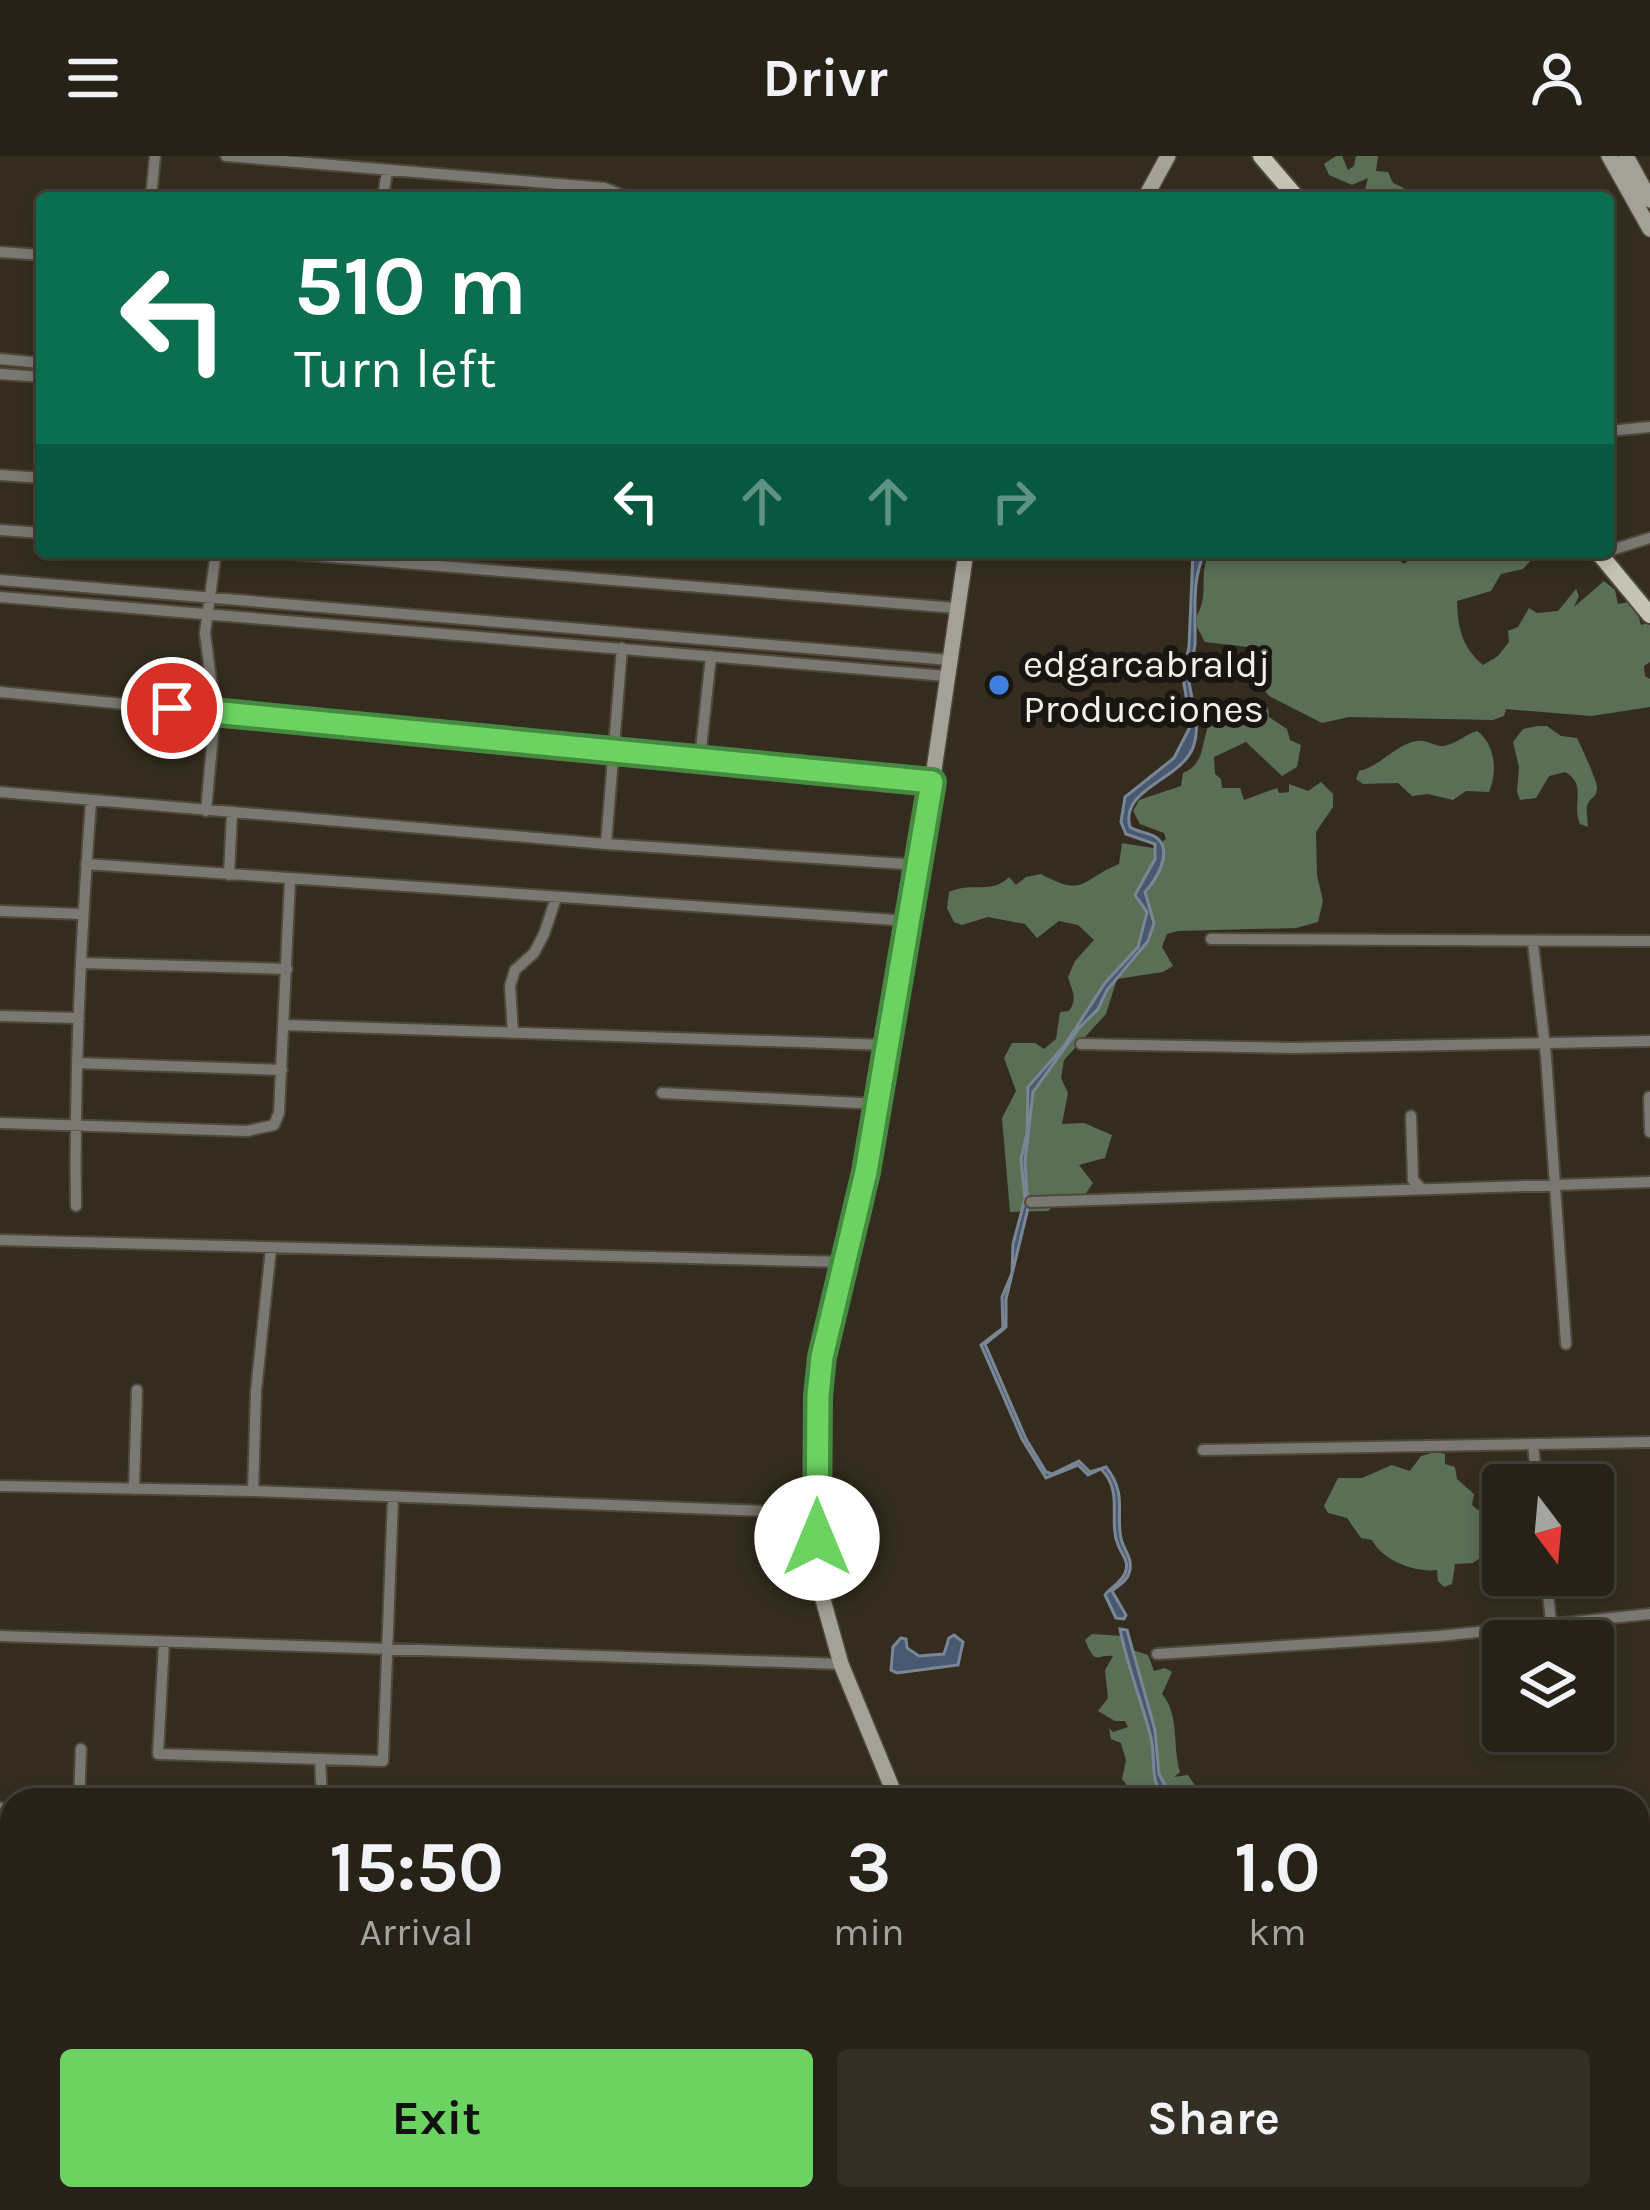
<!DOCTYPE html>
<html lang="en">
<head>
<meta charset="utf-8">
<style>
  :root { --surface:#272217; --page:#332f24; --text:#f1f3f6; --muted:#a4a4a1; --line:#433f36; --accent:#6cd362 }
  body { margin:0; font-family:Karla,sans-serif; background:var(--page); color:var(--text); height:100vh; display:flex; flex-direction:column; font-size:45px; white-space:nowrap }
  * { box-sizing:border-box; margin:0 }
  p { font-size:39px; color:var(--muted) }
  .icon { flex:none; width:66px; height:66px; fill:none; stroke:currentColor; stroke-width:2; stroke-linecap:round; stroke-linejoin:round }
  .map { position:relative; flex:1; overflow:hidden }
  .details { position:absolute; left:0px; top:1632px; width:1650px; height:423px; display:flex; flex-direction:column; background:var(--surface); border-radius:36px 36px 0 0; box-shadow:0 6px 18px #0003,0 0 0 3px var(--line) }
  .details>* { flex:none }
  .top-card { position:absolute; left:36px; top:36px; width:1578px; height:366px; border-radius:12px; box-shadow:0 6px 18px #0003,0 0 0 3px var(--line); background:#0b6e4f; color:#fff; overflow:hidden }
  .needle { width:78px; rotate:164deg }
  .controls { position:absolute; left:1482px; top:1308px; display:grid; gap:24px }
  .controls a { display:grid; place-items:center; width:132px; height:132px; border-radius:12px; background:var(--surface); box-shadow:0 6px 18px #0003,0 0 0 3px var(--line); font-size:60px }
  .pin { position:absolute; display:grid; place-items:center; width:102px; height:102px; color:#fff; margin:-51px; border:6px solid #fff; border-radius:50%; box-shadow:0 3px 12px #0007 }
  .me { position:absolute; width:132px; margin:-66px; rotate:0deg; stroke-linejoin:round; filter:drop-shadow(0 0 9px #0008) }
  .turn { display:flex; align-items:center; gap:42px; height:252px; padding:0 60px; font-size:54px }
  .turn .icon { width:156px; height:156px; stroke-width:2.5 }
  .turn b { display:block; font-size:84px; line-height:102px }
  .lanes { display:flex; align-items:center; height:114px; padding:0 60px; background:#0003; justify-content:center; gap:60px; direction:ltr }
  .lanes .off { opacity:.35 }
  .eta { display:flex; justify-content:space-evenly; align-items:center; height:204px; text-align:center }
  .eta b { font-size:72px; font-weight:700; line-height:84px }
  .cta { display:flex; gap:24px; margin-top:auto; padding:24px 60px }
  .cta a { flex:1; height:138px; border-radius:12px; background:var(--accent); color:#111; font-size:48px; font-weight:700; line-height:138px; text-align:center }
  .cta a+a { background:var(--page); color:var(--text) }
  header { display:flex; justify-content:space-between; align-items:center; height:156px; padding:0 60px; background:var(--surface); font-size:54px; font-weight:700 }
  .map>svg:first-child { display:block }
  .forest { fill:#5b6e56 }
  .water { fill:#475970; stroke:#7b8694; stroke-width:3 }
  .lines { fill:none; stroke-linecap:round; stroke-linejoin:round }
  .street-casing { stroke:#4f483b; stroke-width:14 }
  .secondary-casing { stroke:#4f483b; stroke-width:18 }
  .primary-casing { stroke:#4f483b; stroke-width:20 }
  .street { stroke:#797871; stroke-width:10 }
  .secondary { stroke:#a4a296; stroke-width:15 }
  .primary { stroke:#c5c3b3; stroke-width:16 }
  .route-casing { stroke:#468940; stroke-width:30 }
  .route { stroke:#6cd362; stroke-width:21 }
  .shop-dot { fill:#3f7fe0; stroke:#191510; stroke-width:4.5 }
  .labels { text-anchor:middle; stroke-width:12; stroke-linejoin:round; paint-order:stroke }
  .poi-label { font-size:39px; fill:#f4efe7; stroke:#191510; text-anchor:start }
</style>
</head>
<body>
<header><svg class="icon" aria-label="menu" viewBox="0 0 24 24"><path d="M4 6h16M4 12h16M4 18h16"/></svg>Drivr<svg class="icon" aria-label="person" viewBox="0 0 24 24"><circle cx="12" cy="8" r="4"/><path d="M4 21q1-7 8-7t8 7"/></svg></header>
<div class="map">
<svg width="1650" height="2054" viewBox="0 0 1650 2054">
  <rect width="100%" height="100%" fill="#342d1f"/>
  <path class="forest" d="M 1336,0 L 1342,0 L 1348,14 L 1354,10 L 1356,0 L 1378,0 L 1376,15 L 1388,16 L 1393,27 L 1404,32 L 1405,41 L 1373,42 L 1364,37 L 1368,22 L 1352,29 L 1329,19 L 1324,8 Z
    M 1211,396 L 1353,396 L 1355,399 L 1398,403 L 1404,408 L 1420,396 L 1532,398 L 1532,403 L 1523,413 L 1501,418 L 1491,435 L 1457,445 C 1458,472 1461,490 1483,509 L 1498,500 L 1509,486 L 1508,475 L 1518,471 L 1529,452 L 1537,457 L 1558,455 L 1576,433 L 1579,440 L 1574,451 L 1604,425 L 1615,434 L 1618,448 L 1634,445 L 1641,469 L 1650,466 L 1650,506 L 1644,510 L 1645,520 L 1650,523 L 1650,551 L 1591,560 L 1506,553 L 1504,560 L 1493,564 L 1349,561 L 1322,567 L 1269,540 L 1261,529 L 1255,499 L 1248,491 L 1205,486 L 1197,471 L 1197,459 C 1210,439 1197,414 1211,396 Z
    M 1261,547 L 1268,552 L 1269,561 L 1287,573 L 1290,584 L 1301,589 L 1297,611 L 1282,620 L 1246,586 L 1214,601 L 1215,618 L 1221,623 L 1222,632 L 1240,632 L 1244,644 L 1277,632 L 1279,637 L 1289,636 L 1289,628 L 1308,635 L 1321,626 L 1333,638 L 1333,651 L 1316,676 L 1317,719 L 1323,745 L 1318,766 L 1296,772 L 1178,775 L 1167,778 L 1162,791 L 1173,810 L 1163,816 L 1117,823 L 1106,858 L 1064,904 L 1061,922 L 1068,937 L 1062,968 L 1084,967 L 1112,979 L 1105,1002 L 1079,1009 L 1093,1027 L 1080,1046 L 1055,1048 L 1048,1055 L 1010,1056 L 1002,962 L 1016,935 L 1004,902 L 1012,887 L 1035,887 L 1044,893 L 1056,883 L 1060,856 L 1069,855 C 1078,842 1072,835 1068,821 L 1075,805 L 1094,784 L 1078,769 L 1059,765 L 1037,782 L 1025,768 L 988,761 L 962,769 L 954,766 L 947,752 L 949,736 C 974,725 991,739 1009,721 L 1016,729 L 1026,721 L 1041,718 C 1085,742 1080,724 1119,708 L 1122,687 L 1153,692 L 1166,683 L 1164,677 L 1140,668 L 1133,655 L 1139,644 L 1181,630 L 1183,617 C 1208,607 1200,581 1212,562 L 1220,560 L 1226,565 L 1238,561 L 1247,550 Z
    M 1538,570 L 1547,570 L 1561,580 L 1577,582 C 1581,590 1597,625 1597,631 C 1597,643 1591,639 1587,650 C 1586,652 1588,669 1588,671 L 1580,668 C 1571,648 1588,629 1565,616 L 1549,620 L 1536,642 L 1520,644 L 1517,636 L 1519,611 L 1513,586 L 1523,573 Z
    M 1477,575 C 1495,588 1498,615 1489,636 L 1466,635 L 1453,644 L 1428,638 L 1412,640 L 1398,627 L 1363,628 L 1356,623 L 1359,615 C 1380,610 1391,593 1412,586 C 1425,582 1429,588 1441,590 C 1452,591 1466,578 1477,575 Z
    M 1435,1296 L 1445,1298 L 1445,1308 L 1455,1311 L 1457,1323 L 1474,1338 L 1472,1349 L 1478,1354 L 1483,1347 L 1482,1340 L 1493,1335 L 1503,1336 L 1503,1409 L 1483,1400 L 1473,1407 L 1455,1408 L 1452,1428 L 1444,1431 L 1438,1425 L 1437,1414 C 1415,1417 1382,1404 1372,1384 L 1361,1382 L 1347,1362 L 1328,1357 L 1324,1350 L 1338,1322 L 1362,1322 L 1392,1309 L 1410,1315 L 1421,1300 Z
    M 1092,1478 L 1123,1480 L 1126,1492 L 1148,1499 L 1154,1515 L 1165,1512 L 1172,1516 L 1162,1538 C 1180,1559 1172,1590 1180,1616 L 1174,1621 L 1188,1619 L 1205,1644 L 1126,1644 L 1130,1633 L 1122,1623 L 1126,1604 L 1121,1587 L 1111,1583 L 1109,1572 L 1113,1576 L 1128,1571 L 1125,1565 L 1115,1565 L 1098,1555 L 1108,1542 L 1105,1514 L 1113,1500 C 1096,1498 1096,1511 1085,1484 Z
    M 1638,1850 L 1650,1870 L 1650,1953 L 1638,1953 Z
    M 1204,2043 L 1311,2043 L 1315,2054 L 1147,2054 Z
    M 1332,2043 L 1493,2043 L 1495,2051 L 1338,2054 Z"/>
  <path class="water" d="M 1193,396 L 1205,396 C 1191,424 1196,456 1195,488 C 1194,500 1189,512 1189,524 C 1191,546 1201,566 1194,589 C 1183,624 1119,632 1130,671 C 1137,676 1151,677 1157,682 C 1174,696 1155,725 1145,736 L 1154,767 L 1148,785 L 1107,834 L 1098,853 L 1079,872 L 1033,936 L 1025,1005 L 1028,1052 L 1006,1143 L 1006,1171 L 985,1188 L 1026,1283 L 1046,1316 L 1052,1318 L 1079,1305 L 1090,1316 L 1106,1311 C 1129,1340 1114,1360 1122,1386 C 1125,1395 1132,1403 1130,1413 C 1129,1424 1119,1429 1112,1435 L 1126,1459 L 1124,1463 L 1116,1462 L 1105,1439 C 1110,1432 1122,1426 1125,1417 C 1130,1406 1122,1399 1118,1389 C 1108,1365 1124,1335 1101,1313 L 1088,1319 L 1078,1309 L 1046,1322 L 1022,1283 L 981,1189 L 1003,1172 L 1002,1141 L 1012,1117 L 1013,1088 L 1025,1043 L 1021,1003 L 1027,977 L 1028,931 L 1064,890 L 1105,827 L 1138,791 L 1147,756 L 1135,739 L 1155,703 L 1155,688 L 1126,678 L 1121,666 L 1125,641 L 1174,602 L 1191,569 L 1183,522 L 1189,490 Z
    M 1120,1473 L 1127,1474 L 1155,1574 L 1159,1618 L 1173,1644 L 1163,1644 C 1148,1615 1157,1604 1150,1578 C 1141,1543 1127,1509 1120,1473 Z
    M 954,1479 L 963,1486 L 958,1509 L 897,1517 L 891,1514 L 893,1491 L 901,1482 L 906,1483 L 907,1492 L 919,1500 L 944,1498 L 949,1482 Z"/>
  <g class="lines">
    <g class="street-casing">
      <path id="street" d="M 226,0 L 605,32 L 629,42
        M 151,42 L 155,0
        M 383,42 L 387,15
        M 0,96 L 42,99
        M 0,203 L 42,207
        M 0,218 L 42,221
        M 1608,275 L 1650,271
        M 0,319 L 42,322
        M 0,374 L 42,377
        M 1608,395 L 1650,382
        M 269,396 L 956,452
        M 0,424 L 949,504
        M 0,441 L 946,520
        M 0,536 L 932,626
        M 700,602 L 711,500
        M 0,636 L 606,688 L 920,709
        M 206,655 L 215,556 L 205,477 L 216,396
        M 606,688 L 622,492
        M 86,708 L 910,765
        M 229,719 L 232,657
        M 0,755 L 82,758
        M 1211,783 L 1650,785
        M 1533,788 L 1546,900 L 1566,1188
        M 81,807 L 287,813
        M 0,860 L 79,862
        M 284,869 L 887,889
        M 513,877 L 510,830 L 515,814 L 534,797 L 544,778 L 556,742
        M 1081,888 L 1292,892 L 1650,885
        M 77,907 L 282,914
        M 662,937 L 878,948
        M 1649,941 L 1650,976
        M 1411,960 L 1413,1024 L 1420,1031
        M 0,967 L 247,975 L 274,969 L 279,957 L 290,724
        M 1031,1046 L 1650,1026
        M 76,1050 C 74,915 81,780 91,646
        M 0,1084 L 843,1106
        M 1533,1288 L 1537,1329
        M 1203,1294 L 1650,1286
        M 0,1330 L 253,1335 L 816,1357
        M 134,1333 L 137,1234
        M 253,1335 L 256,1235 L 271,1092
        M 1546,1419 L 1553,1485
        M 0,1480 L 841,1508
        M 164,1486 L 158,1598 L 383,1605 L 393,1341
        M 1157,1498 L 1439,1480 L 1650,1458
        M 320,1603 L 322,1644
        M 79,1644 L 81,1593
        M 0,1652 L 12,1653
        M 0,1820 L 12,1820
        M 0,1943 L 12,1943
        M 0,2051 L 77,2054"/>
    </g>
    <g class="secondary-casing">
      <path id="secondary" d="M 1609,0 L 1650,73
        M 1626,0 L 1650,44
        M 1145,42 L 1168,0
        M 897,1644 L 841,1508 L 822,1440 L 816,1357 L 818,1240 L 830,1156 L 866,1016 L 920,709 L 966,396
        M 1034,2043 L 1038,2054"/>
    </g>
    <g class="primary-casing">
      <path id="primary" d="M 1261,0 L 1297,42
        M 1598,396 L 1650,459"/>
    </g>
    <use href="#street" class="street"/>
    <use href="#secondary" class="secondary"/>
    <use href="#primary" class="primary"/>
  </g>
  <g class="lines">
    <g class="route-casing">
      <path id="route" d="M 172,552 L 932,626 L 866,1016 L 822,1201 L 818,1240 L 817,1382"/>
    </g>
    <use href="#route" class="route"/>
  </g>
  <circle class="shop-dot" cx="999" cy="529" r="12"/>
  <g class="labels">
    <g class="poi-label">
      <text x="1023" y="521">edgarcabraldj<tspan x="1023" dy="45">Producciones</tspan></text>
    </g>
  </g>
</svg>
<div class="controls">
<a><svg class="needle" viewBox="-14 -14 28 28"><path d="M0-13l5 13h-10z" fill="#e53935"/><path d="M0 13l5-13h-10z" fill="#a4a4a1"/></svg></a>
<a><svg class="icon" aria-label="layers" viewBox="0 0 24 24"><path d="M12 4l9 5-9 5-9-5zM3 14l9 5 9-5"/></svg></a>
</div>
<div class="pin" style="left:172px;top:552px;background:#d93025"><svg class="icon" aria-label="arrive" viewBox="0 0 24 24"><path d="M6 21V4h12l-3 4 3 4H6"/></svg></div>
<svg class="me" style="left:817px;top:1382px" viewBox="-20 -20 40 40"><circle r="19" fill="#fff"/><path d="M0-13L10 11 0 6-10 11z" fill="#6cd362"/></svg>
<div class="top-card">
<div class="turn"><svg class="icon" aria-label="left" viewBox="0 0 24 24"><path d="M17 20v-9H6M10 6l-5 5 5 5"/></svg><div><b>510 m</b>Turn left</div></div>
<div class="lanes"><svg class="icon" aria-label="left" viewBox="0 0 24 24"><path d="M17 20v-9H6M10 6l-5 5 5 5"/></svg><svg class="icon off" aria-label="ahead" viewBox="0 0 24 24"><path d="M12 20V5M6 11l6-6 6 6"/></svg><svg class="icon off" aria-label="ahead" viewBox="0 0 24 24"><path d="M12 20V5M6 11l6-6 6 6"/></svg><svg class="icon off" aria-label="right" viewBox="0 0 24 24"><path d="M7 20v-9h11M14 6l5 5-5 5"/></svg></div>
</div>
<section class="details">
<div class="eta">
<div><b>15:50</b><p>Arrival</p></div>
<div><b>3</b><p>min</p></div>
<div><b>1.0</b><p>km</p></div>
</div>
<div class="cta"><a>Exit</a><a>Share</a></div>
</section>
</div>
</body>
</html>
